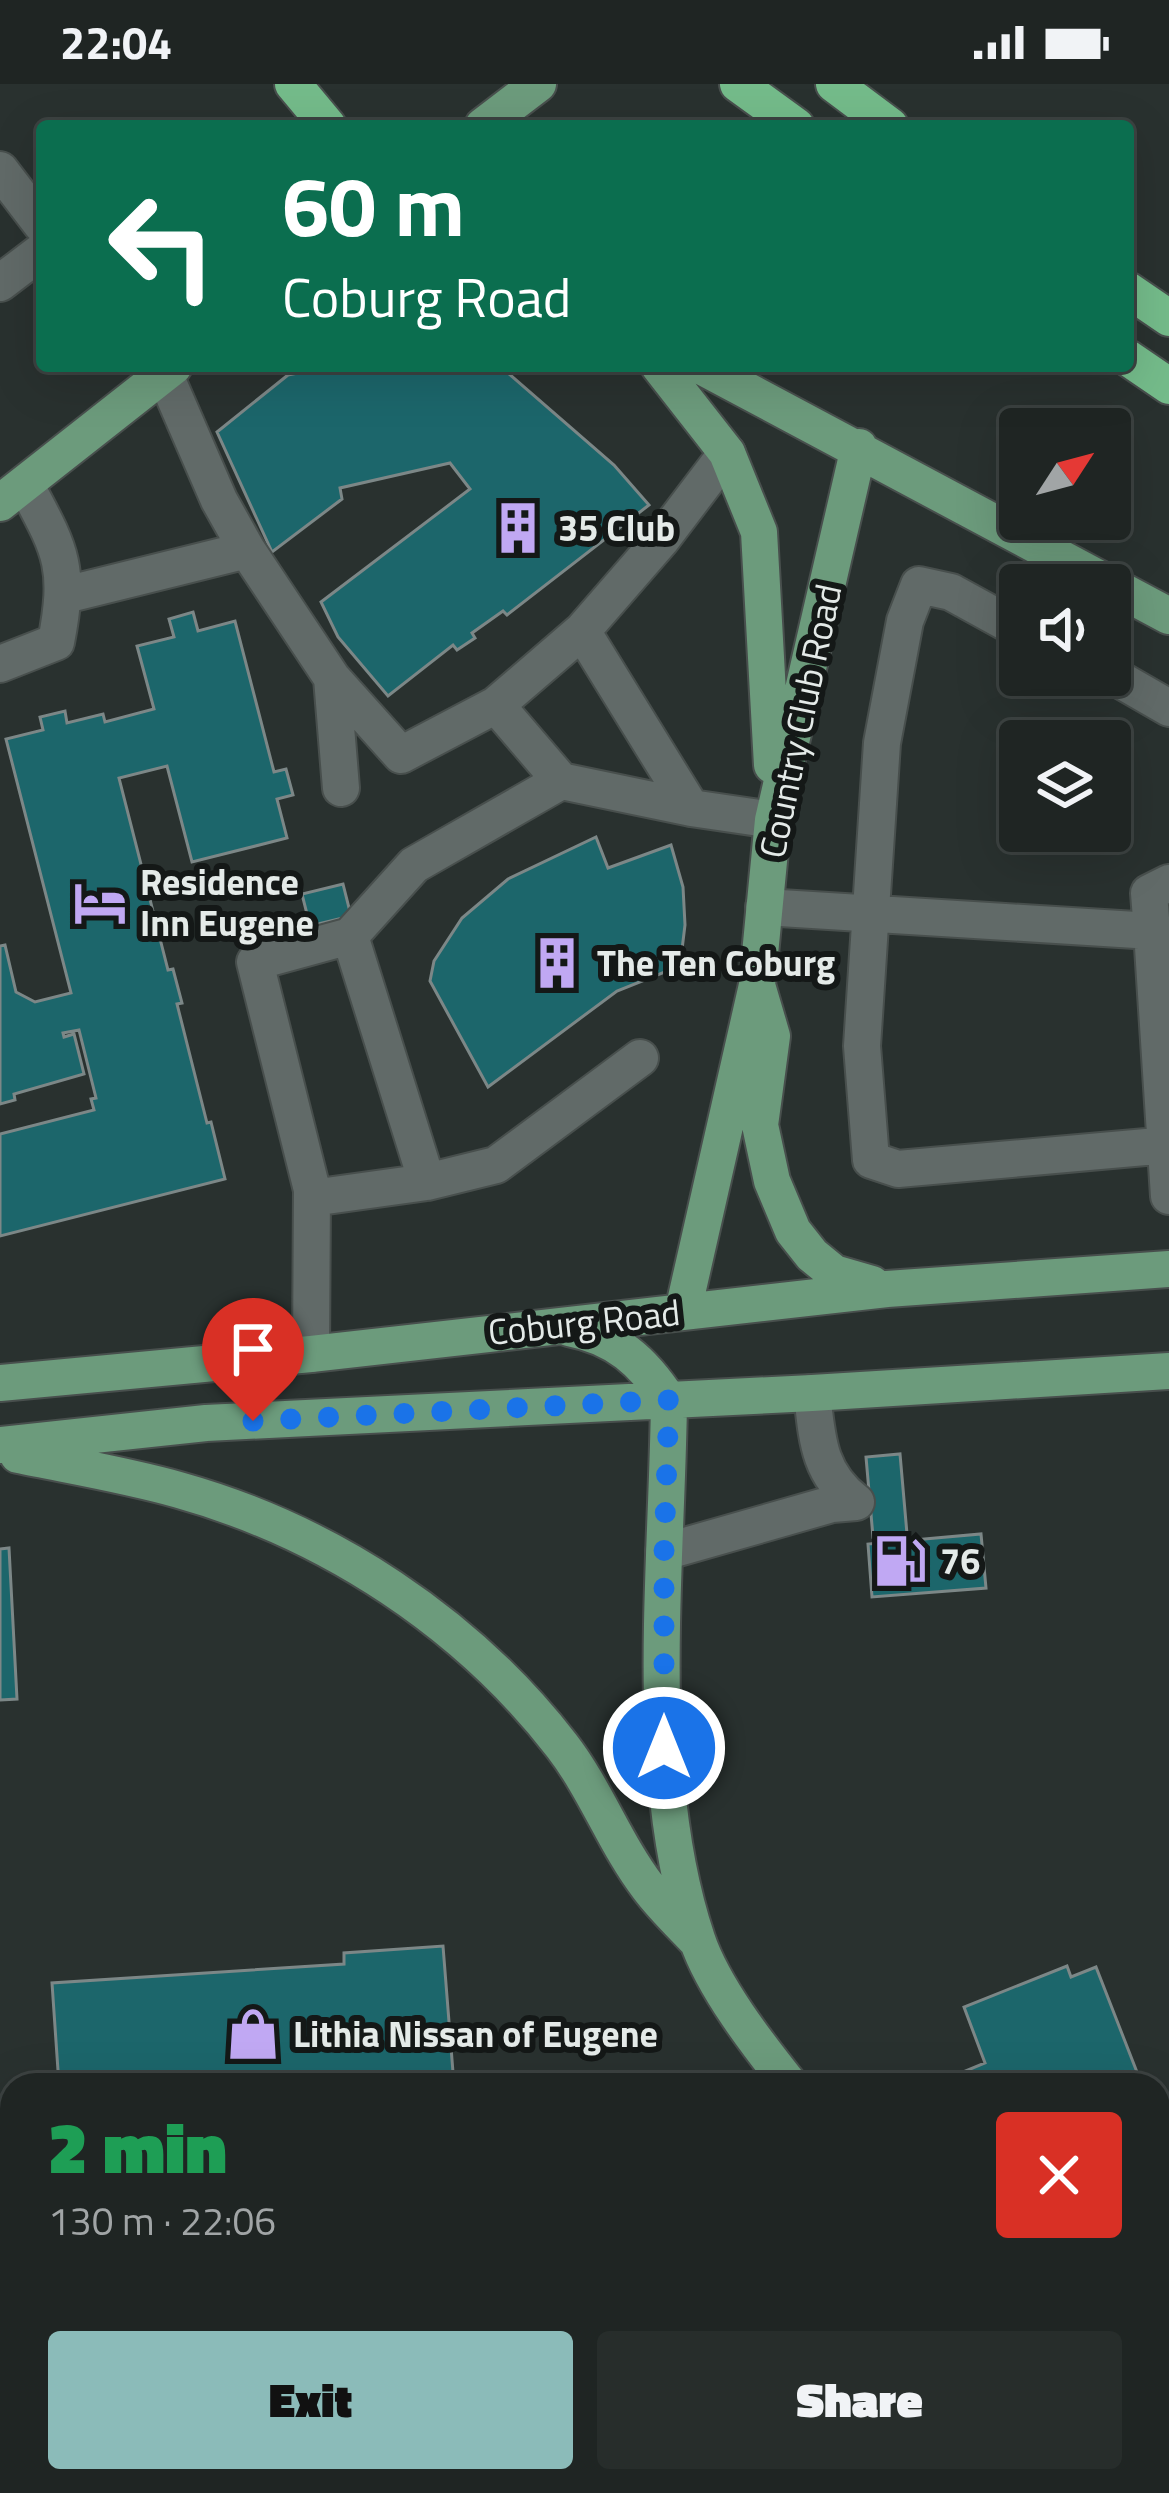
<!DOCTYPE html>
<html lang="en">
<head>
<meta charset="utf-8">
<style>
  :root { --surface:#1f2523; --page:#272d2b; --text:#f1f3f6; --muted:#a1a5a6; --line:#3c4241; --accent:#8bbbb9 }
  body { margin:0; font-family:"Titillium Web",sans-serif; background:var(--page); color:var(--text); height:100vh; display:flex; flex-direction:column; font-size:45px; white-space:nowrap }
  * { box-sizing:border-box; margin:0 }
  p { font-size:39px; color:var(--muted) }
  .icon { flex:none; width:66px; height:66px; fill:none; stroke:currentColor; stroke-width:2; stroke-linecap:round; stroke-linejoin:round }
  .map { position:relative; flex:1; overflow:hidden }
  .side { position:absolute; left:0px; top:1989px; width:1170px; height:420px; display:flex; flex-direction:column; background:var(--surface); border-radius:36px 36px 0 0; box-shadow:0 12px 48px #0002,0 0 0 3px var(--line) }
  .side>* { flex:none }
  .banner { position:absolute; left:36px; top:36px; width:1098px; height:252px; border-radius:12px; box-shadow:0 12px 48px #0002,0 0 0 3px var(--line); background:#0b6e4f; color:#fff; overflow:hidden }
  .needle { width:78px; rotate:54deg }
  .fabs { position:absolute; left:999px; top:324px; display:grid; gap:24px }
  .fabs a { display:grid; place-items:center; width:132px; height:132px; border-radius:12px; background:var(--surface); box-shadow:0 12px 48px #0002,0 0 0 3px var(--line); font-size:60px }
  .pin { position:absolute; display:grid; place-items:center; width:102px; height:102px; color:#fff; margin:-123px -51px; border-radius:50% 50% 50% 0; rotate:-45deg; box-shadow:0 0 12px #0007 }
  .pin .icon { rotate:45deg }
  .me { position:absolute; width:132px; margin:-66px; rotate:0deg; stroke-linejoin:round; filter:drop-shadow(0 0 9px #0008) }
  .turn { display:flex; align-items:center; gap:42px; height:252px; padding:0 48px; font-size:54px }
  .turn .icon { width:156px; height:156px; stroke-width:2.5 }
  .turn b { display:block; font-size:84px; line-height:102px }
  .round { display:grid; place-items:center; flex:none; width:126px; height:126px; border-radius:12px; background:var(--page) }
  .overview { display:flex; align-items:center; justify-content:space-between; height:204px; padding:0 48px }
  h1 { font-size:72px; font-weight:800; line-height:90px; color:#1e9e55 }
  .action { display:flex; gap:24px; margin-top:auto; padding:24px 48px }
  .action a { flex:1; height:138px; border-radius:12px; background:var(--accent); color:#111; font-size:48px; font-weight:800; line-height:138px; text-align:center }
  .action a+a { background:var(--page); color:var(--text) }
  .status { display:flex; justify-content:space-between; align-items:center; height:84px; padding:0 60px; background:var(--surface); direction:ltr }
  .status svg { height:33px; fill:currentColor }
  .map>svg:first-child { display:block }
  .green { fill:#364524 }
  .building { fill:#1c666b; stroke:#7c8787; stroke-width:3 }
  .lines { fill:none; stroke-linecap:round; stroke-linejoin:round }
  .minor-casing { stroke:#484f4d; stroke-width:40 }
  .major-casing { stroke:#484f4d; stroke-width:40 }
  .highway-casing { stroke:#484f4d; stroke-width:40 }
  .minor { stroke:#616a68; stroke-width:36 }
  .major { stroke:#6c9b7c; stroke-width:36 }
  .highway { stroke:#74bb8a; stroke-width:36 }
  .route { stroke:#1a73e8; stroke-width:21; stroke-dasharray:0 37.8 }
  .labels { text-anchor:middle; stroke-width:12; stroke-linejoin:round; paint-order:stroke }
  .poi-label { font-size:36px; font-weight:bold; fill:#e4eae8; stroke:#141817; text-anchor:start }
  .street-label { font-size:36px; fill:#e4eae8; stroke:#141817 }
</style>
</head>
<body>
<div class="status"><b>22:04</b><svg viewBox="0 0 49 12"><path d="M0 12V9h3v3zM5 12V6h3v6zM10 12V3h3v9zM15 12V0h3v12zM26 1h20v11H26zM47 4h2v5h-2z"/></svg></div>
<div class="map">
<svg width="1169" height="2409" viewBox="0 0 1169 2409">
  <rect width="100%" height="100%" fill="#29312f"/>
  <path class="green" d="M 0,2302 L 12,2313 L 12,2371 L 0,2395 Z"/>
  <path class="building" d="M 332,282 L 500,282 L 614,381 L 649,421 L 507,531 L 503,527 L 472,549 L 475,554 L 457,566 L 453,561 L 388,612 L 338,553 L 321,518 L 470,405 L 450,379 L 340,404 L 342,415 L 272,468 L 217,348 L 288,291 Z
    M 193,528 L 198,547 L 235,537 L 274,688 L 286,685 L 293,711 L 277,715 L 287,754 L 192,778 L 167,682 L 119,694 L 168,886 L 173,885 L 182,919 L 177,920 L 207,1039 L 211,1038 L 225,1095 L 0,1152 L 0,1050 L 94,1026 L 91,1015 L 96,1014 L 79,946 L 63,949 L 64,953 L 74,950 L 84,990 L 14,1010 L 15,1016 L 0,1020 L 0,862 L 5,861 L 16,908 L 35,918 L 71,909 L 6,655 L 43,646 L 40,633 L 65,627 L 67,639 L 103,630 L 105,638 L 154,625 L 137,562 L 174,553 L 169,535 Z
    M 596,753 L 608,784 L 671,761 L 683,803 L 685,841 L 680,882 L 617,907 L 488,1003 L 430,897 L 434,877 L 462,834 L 508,795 Z
    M 343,800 L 351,832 L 310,842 L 302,810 Z
    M 900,1370 L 907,1450 L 873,1453 L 866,1373 Z
    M 981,1450 L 986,1504 L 872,1513 L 868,1460 Z
    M 9,1464 L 17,1615 L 0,1616 L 0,1465 Z
    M 443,1862 L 454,2001 L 59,2001 L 52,1899 L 344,1880 L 344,1869 Z
    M 1067,1882 L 1071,1893 L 1096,1883 L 1142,2001 L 962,2001 L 958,1990 L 985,1979 L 964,1923 Z"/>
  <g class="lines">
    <g class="minor-casing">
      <path id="minor" d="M 0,86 L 42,141
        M 0,199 L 42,167
        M 247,466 L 332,594 L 401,671 L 496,621 L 561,697
        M 65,511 L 247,466 L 219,416 L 164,289
        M 1020,546 L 951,508 L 919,501 L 905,537 L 882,659 L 862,962 L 871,1076 L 898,1085 L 1169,1061
        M 582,547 L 691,724
        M 0,580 L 56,558 C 71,481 60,466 25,400
        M 1110,590 L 1169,624
        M 332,594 L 341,704
        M 496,621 L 582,547 L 661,456 L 727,369
        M 764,823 L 1152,847 L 1169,1112
        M 1152,847 L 1149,809 L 1169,799
        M 350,852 L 427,1098
        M 312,1114 L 427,1098 L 496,1081 L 640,974
        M 311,1270 L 312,1106 L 255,878 L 350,852 L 414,781 L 561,697 L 691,724 L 773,736
        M 812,1309 C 817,1354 818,1389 856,1418
        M 664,1468 L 832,1420 L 856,1418
        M 1158,2074 L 1169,2069
        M 1158,2221 L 1169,2239
        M 64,2409 L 73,2397"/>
    </g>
    <g class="major-casing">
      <path id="major" d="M 483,42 L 538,0
        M 659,282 L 727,369 L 759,448 L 772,681
        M 701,282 L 1169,532
        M 0,419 L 174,282
        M 757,901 L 772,952 L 760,1041 L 772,1097 L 793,1147 L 812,1171 L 834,1189 L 872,1200
        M 683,1227 L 757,901 L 773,736 L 859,363
        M 569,1244 C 616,1253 643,1277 669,1317
        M 0,1299 L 311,1270 L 887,1205 L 1169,1185
        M 669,1317 C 667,1487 642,1691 697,1855 C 713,1903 758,1961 790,2001
        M 0,1361 L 206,1339 L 812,1309 L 1169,1287
        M 18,1371 C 71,1382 126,1391 179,1406 C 329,1448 467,1539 562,1662 C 596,1706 615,1760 648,1803 C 662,1822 681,1840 697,1857
        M 0,2195 L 12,2206
        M 0,2256 L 12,2263
        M 1109,2397 L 1118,2409"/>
    </g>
    <g class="highway-casing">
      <path id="highway" d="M 293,0 L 328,42
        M 738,0 L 796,42
        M 834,0 L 890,42
        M 1128,206 L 1169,234
        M 1128,274 L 1169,302"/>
    </g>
    <use href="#minor" class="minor"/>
    <use href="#major" class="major"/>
    <use href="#highway" class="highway"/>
  </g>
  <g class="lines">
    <path class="route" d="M 253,1337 L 669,1316 L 664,1468 L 664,1664"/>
  </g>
  <defs>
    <g id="building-bare" transform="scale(4.14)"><path d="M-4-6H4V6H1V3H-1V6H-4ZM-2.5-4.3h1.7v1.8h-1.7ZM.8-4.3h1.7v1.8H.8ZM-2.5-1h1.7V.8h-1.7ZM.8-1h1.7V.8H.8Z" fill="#c0a8f3" stroke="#141817" stroke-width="2.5" paint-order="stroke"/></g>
    <g id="hotel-bare" transform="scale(4.14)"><path d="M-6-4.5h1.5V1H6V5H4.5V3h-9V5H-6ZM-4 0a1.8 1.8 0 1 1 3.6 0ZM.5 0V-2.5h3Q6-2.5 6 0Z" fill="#c0a8f3" stroke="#141817" stroke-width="2.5" paint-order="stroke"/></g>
    <g id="fuel-bare" transform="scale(4.14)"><path d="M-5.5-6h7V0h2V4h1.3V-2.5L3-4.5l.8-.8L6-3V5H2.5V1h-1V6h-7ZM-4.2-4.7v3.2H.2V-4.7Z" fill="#c0a8f3" stroke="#141817" stroke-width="2.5" paint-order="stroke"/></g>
    <g id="shop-bare" transform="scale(4.14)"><path d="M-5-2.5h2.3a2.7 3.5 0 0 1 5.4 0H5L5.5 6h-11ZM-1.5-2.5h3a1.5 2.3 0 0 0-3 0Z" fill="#c0a8f3" stroke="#141817" stroke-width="2.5" paint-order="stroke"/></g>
  </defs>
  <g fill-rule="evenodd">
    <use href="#building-bare" x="518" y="444"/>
    <use href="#hotel-bare" x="100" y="819"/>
    <use href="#building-bare" x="557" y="879"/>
    <use href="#fuel-bare" x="900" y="1477"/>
    <use href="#shop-bare" x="253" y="1950"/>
  </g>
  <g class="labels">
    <g class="poi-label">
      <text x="558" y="457">35 Club</text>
      <text x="140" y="811">Residence<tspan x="140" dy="41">Inn Eugene</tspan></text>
      <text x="597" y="892">The Ten Coburg</text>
      <text x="940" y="1490">76</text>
      <text x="293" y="1963">Lithia Nissan of Eugene</text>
    </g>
    <g class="street-label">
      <text transform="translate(800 637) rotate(-78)" y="13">Country Club Road</text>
      <text transform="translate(584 1238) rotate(-6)" y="13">Coburg Road</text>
    </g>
  </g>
</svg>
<div class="fabs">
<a><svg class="needle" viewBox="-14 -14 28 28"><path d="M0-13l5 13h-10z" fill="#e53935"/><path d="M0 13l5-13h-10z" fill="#a1a5a6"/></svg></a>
<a><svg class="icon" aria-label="sound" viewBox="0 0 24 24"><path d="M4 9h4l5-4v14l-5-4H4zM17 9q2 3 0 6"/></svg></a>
<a><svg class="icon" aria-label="layers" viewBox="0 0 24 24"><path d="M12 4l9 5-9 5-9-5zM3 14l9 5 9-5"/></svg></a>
</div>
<div class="pin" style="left:253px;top:1337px;background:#d93025"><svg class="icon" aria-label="arrive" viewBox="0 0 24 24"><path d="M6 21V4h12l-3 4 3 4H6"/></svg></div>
<svg class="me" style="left:664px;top:1664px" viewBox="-20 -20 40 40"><circle r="17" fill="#1a73e8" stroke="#fff" stroke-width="3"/><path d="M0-11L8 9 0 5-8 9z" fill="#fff"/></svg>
<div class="banner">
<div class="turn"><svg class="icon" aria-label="left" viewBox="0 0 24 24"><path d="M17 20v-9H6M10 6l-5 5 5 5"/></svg><div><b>60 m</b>Coburg Road</div></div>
</div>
<section class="side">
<div class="overview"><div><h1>2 min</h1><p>130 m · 22:06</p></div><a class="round" style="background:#d93025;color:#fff"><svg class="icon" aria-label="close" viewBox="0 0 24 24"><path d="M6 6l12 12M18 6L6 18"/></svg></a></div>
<div class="action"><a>Exit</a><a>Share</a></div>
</section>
</div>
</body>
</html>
